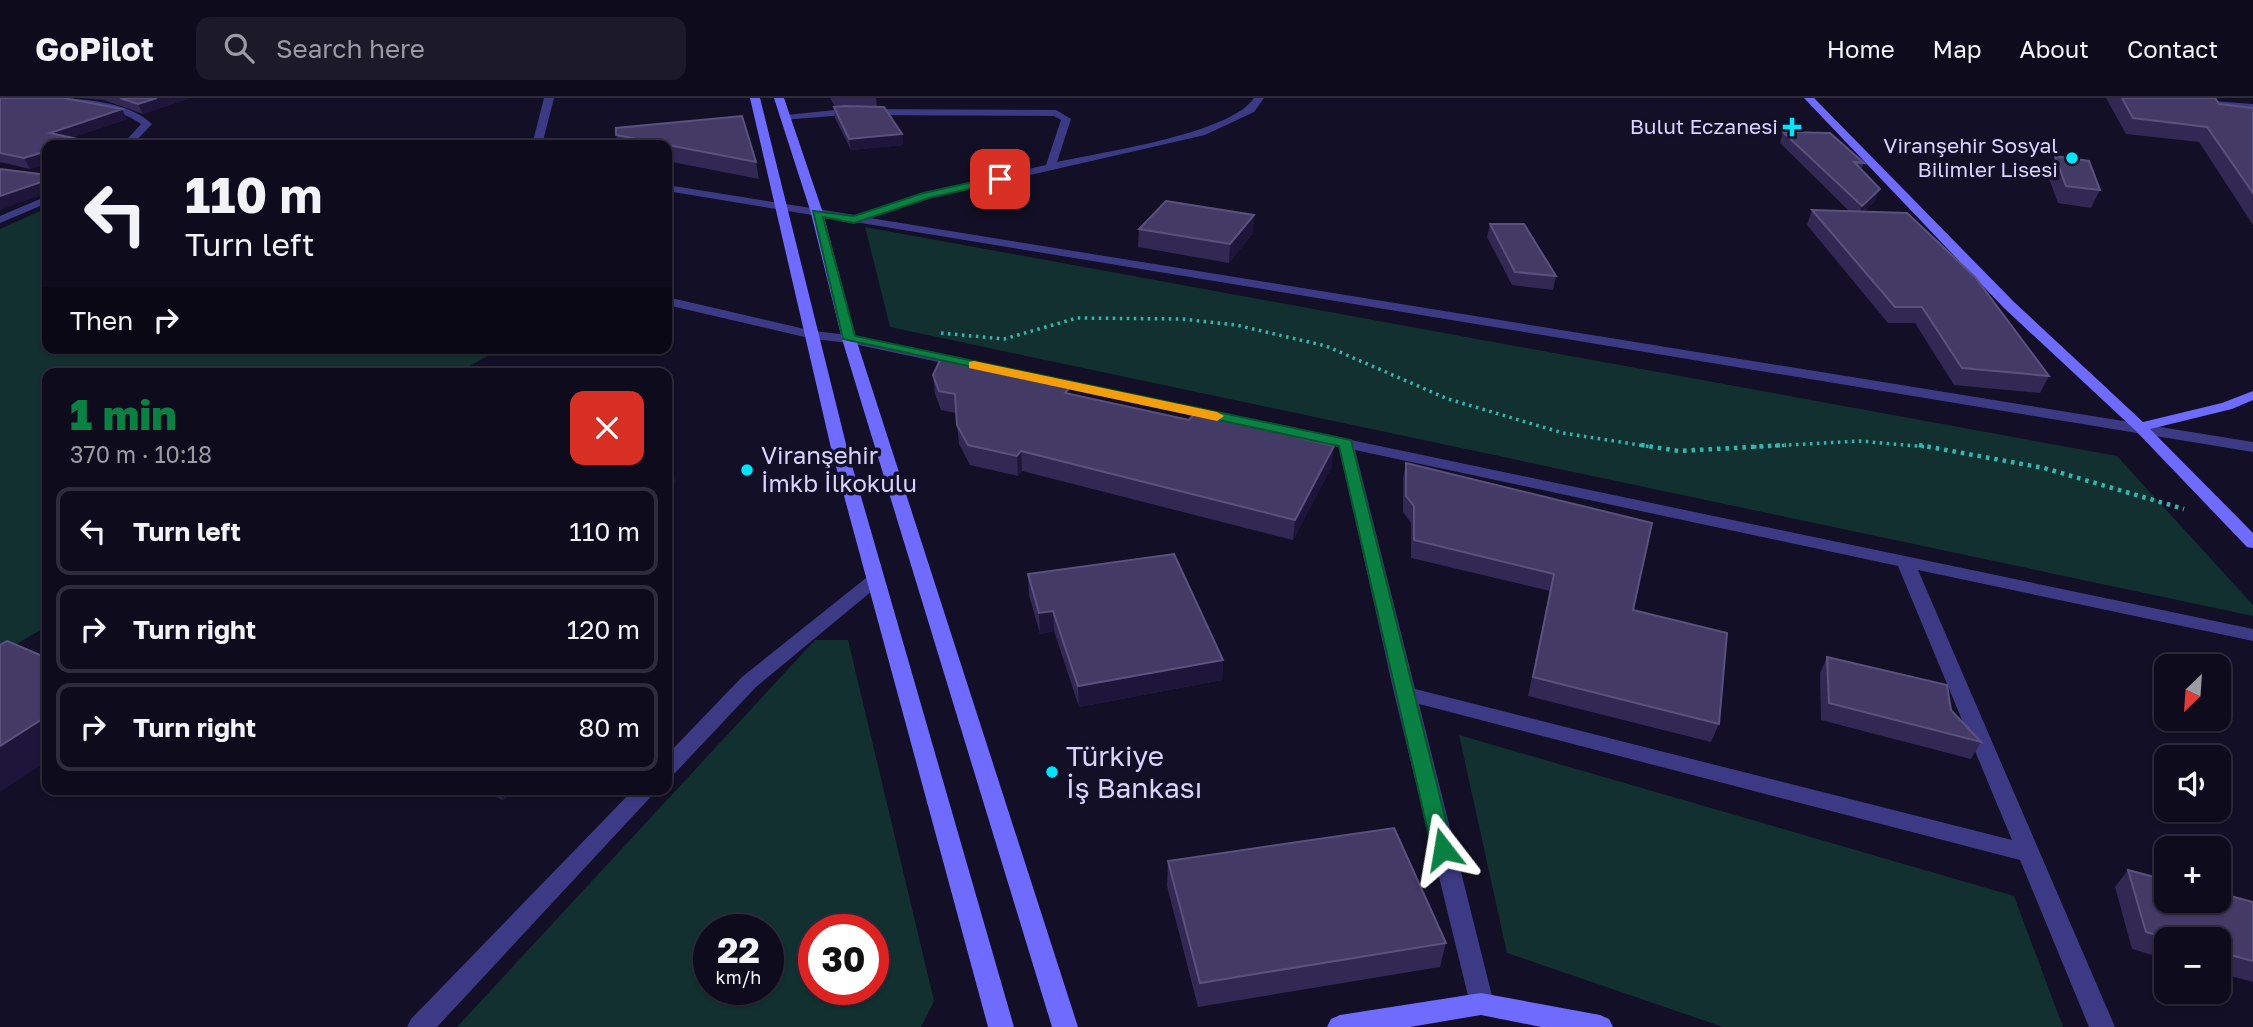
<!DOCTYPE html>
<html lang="en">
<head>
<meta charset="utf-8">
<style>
  :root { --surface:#0e0b1c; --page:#1c1929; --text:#f1f3f6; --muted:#9b9ba3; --line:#2e2b3b; --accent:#0b8043 }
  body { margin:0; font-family:"Golos Text",sans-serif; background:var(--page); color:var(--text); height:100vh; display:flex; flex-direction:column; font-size:26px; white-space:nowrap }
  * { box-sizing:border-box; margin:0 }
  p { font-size:23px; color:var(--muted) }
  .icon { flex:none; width:38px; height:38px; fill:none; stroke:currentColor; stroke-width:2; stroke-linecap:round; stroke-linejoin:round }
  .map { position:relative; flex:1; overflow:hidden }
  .drawer { position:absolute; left:42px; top:270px; width:630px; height:427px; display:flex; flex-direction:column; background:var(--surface); border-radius:14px; box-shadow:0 2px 5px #0004,0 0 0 2px var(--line) }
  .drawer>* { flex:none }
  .banner { position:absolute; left:42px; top:42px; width:630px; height:214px; border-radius:14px; box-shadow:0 2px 5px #0004,0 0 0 2px var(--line); background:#0e0b1c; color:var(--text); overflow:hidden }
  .needle { width:46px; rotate:205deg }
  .controls { position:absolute; left:2154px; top:556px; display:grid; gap:14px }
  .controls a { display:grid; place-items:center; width:77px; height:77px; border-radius:14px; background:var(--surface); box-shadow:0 2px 5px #0004,0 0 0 2px var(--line); font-size:35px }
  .speed { position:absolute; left:693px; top:816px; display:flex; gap:14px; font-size:35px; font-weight:700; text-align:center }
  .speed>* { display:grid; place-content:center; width:91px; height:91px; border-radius:50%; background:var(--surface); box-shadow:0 2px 5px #0004,0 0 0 2px var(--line); line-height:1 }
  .speed small { font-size:18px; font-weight:400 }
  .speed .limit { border:10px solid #d22; background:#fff; color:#111 }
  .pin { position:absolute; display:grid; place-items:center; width:60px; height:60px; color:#fff; margin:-30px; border-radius:14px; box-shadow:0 4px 10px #0006 }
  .me { position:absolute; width:77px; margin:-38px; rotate:346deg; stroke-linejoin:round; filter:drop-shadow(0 0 5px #0008) }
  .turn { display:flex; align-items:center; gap:24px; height:147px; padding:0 28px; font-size:32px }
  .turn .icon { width:91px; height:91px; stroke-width:2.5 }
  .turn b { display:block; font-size:49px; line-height:60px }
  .then { display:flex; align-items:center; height:66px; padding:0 28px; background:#0003; gap:14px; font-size:26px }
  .round { display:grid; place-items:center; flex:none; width:74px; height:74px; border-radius:14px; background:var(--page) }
  .headline { display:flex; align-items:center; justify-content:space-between; height:119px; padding:0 28px }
  h1 { font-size:42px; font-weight:800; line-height:52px; color:var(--accent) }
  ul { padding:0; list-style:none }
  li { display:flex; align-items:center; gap:21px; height:88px; margin:0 14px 10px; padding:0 14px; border:4px solid var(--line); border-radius:14px }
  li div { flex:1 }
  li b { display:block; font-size:26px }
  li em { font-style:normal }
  header { display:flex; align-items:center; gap:42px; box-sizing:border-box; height:98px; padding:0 35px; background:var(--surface); border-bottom:2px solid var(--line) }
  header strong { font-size:33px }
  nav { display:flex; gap:38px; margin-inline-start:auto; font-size:24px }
  .search { width:490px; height:63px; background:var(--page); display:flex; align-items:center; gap:18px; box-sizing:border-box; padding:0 24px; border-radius:14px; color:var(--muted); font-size:26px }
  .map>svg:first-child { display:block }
  .green { fill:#12302f; fill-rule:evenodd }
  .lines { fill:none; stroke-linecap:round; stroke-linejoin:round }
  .path-far1 { stroke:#2fb8b0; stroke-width:3.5; stroke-dasharray:2.5 4.5; stroke-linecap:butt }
  .path { stroke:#2fb8b0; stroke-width:4.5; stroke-dasharray:3.5 5; stroke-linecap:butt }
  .street { fill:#3d3a85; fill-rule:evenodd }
  .secondary { fill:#6f6bff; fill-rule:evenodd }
  .wall { fill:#312854 }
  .shaded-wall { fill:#1d163a }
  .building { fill:#433a66; stroke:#5a527e; stroke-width:2 }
  .route { fill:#0b8043; stroke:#07532c; stroke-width:2 }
  .slow { fill:#f59e0b }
  .poi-dot { fill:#00e5ff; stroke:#130f26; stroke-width:2.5 }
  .labels { text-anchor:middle; stroke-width:7; stroke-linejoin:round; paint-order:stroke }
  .far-poi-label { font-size:21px; fill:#d9d4ff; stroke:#130f26; text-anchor:end }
  .poi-label { font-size:24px; fill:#d9d4ff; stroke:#130f26; text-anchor:start }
  .near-poi-label { font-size:28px; fill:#d9d4ff; stroke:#130f26; text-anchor:start }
</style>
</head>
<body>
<header>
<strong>GoPilot</strong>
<div class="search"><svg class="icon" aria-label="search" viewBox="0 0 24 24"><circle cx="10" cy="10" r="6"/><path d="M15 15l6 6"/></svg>Search here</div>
<nav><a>Home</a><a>Map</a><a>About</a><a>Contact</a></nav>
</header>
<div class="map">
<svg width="2253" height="929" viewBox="0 0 2253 929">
  <rect width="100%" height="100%" fill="#130f26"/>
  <path class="green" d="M 47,110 L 47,250 L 501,250 L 458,275 L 47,275 L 47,528 L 0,556 L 0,131 Z
    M 865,129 L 2117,358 L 2253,507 L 2253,518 L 890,229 Z
    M 815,542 L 848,542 L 934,903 L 921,929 L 457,929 ZM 768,831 L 768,891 L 709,891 L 709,831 ZM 814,831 L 873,831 L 873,891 L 814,891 Z
    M 1459,637 L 2014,798 L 2063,929 L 1723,929 L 1507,855 Z"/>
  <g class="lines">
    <path class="path-far1" d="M 941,235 L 1004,241 L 1077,220 L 1182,221 L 1236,227 L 1326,248 L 1448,301 L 1563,335 L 1652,349
      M 1754,349 L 1859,343 L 1928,349"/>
    <path class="path" d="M 1641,347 L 1679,353 L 1786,347
      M 1919,347 L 2044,370 L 2184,411"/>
    <path class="street" d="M 48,0 C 80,0 128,3 152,26 L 132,47 L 122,47 L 141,26 C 114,5 74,15 48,0 Z
      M 544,0 L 554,0 L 542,47 L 532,47 Z
      M 1254,0 L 1264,0 L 1254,14 L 1205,37 L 929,100 L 870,120 L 2253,344 L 2253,354 L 667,93 L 667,87 L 855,117 L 922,95 L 1046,67 L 1061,22 L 1054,18 L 845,17 L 783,22 L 783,18 L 786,17 L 845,11 L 1056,12 L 1071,21 L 1057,64 C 1102,54 1230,36 1254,0 Z
      M 2173,0 L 2253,6 L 2253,12 L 2178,3 Z
      M 47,98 L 47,105 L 0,125 L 0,118 Z
      M 667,199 L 813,233 L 849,237 L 962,261 L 969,265 L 962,269 L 849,245 L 813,241 L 667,207 Z
      M 1017,272 L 2253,531 L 2253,543 L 1918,472 L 2115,929 L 2089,929 L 2020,762 L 1419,606 L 1494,906 L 1490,914 L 1481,917 L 1472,914 L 1394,595 L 1339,349 L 1012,279 L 1012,273 ZM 1355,352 L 1898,468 L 2012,742 L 1415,591 Z
      M 872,478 L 878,480 L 881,484 L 878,488 L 756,589 L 674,676 L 667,678 L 667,657 L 742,579 L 866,480 Z
      M 634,691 L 658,691 L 437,929 L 407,929 L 411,921 Z"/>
    <path class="secondary" d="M 750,0 L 760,0 L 847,350 L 1014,929 L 988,929 L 831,350 Z
      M 774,0 L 784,0 L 823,115 L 856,241 L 1078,929 L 1052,929 L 842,241 L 811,115 Z
      M 1804,0 L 1814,0 L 2014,204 L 2143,324 L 2222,305 L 2253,293 L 2253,302 L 2232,311 L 2150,331 L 2253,435 L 2253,450 L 2247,449 L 2135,332 L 2004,210 Z
      M 1481,895 L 1600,917 L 1609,921 L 1613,929 L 1541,929 L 1481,917 L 1410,929 L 1327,929 L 1331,921 L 1340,917 Z"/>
  </g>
  <path class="wall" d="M 0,0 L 127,21 L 70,40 L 82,42 L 84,47 L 47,47 L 47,65 L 30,71 L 0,64 Z
    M 81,0 L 190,0 L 143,16 L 104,2 Z
    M 830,0 L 876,0 L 877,9 L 902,36 L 903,47 L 851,52 L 835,20 L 834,9 L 835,9 Z
    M 2106,0 L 2215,0 L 2219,6 L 2253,10 L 2253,127 L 2199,44 L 2126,36 Z
    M 1783,34 L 1864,65 L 1861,72 L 1875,103 L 1864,114 L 2049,278 L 2040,295 L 1954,287 L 1915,225 L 1888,225 L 1807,127 L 1812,112 L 1849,113 L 1780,45 Z
    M 616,37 L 756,64 L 759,81 L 667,63 L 667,47 L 618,47 Z
    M 2055,58 L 2100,92 L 2091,110 L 2058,105 L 2047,75 Z
    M 1490,126 L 1556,178 L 1553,192 L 1512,187 L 1487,139 Z
    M 1139,131 L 1253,135 L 1229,165 L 1138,149 Z
    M 933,277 L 1071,296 L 1332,368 L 1293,442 L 1022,373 L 1018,378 L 970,367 L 959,346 L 956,315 L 941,312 L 935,296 Z
    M 1406,365 L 1633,512 L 1719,626 L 1711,644 L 1528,598 L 1550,493 L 1411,460 L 1411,425 L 1403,414 L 1403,381 Z
    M 1028,476 L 1223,562 L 1222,582 L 1079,609 L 1054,533 L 1040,536 L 1029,497 Z
    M 1827,559 L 1951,612 L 1981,644 L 1971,661 L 1821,622 L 1820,575 Z
    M 478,691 L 514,691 L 503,702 Z
    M 1168,763 L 1446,845 L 1440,869 L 1198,909 L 1167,788 Z
    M 2128,772 L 2253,804 L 2253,884 L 2219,875 L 2219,842 L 2166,842 L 2166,861 L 2132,851 L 2115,789 Z"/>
  <path class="shaded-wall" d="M 157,0 L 190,0 L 143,16 L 138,6 Z
    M 122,11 L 127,21 L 55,45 L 50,35 Z
    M 902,36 L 903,47 L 851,52 L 849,41 Z
    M 82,42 L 84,47 L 66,47 Z
    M 47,53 L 47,65 L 30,71 L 24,60 Z
    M 47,82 L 47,95 L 0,112 L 0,98 Z
    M 1880,91 L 1875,103 L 1857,121 L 1862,108 Z
    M 1254,117 L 1253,135 L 1229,165 L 1230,146 Z
    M 1071,288 L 1071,307 L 1065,295 Z
    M 1334,348 L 1332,368 L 1293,442 L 1295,422 Z
    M 1021,353 L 1022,373 L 1018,378 L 1017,358 Z
    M 670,362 L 676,384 L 667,395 L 667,366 Z
    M 1053,513 L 1054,533 L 1040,536 L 1039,515 Z
    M 1223,562 L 1222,582 L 1079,609 L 1078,588 Z
    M 47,618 L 47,663 L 0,694 L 0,648 Z
    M 498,691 L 514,691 L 503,702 Z"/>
  <path class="building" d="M 0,0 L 64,0 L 122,11 L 50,35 L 82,42 L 66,47 L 47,47 L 47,53 L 24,60 L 0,55 Z
    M 120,0 L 157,0 L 138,6 Z
    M 2122,0 L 2215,0 L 2219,6 L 2253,10 L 2253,95 L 2207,29 L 2133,20 Z
    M 844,8 L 884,9 L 902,36 L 849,41 L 834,9 Z
    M 742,18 L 756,64 L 616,37 L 616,30 Z
    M 1783,34 L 1830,35 L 1864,65 L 1854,64 L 1880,91 L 1862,108 Z
    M 2055,58 L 2089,63 L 2100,92 L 2066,88 Z
    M 0,71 L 47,77 L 47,82 L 0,98 Z
    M 1166,103 L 1254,117 L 1230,146 L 1139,131 Z
    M 1812,112 L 1907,115 L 1975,179 L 2049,278 L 1962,270 L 1922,209 L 1895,209 Z
    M 1490,126 L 1524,126 L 1556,178 L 1515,174 Z
    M 941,260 L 1071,288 L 1065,295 L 1189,322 L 1195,315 L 1334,348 L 1295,422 L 1021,353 L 1017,358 L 968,347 L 957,327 L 955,296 L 939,293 L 933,277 Z
    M 1406,365 L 1652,425 L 1633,512 L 1727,535 L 1719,626 L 1533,579 L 1554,476 L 1414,442 L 1414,408 L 1406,398 Z
    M 1174,456 L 1223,562 L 1078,588 L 1053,513 L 1039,515 L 1028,476 Z
    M 7,543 L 47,560 L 47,581 L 46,581 L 47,582 L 47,618 L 0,648 L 0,547 Z
    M 1827,559 L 1947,587 L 1951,612 L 1981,644 L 1829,605 Z
    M 1394,730 L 1446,845 L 1200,885 L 1168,763 Z
    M 2128,772 L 2166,782 L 2166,803 L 2219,803 L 2219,795 L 2253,804 L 2253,863 L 2219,854 L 2219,842 L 2174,842 L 2146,834 Z"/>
  <path class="route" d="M 1000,78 L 1004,83 L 929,100 L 854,125 L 823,119 L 855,238 L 1351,342 L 1453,751 L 1450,756 L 1435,756 L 1432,751 L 1339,348 L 843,241 L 813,113 L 854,118 L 923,95 Z"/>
  <path class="slow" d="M 974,263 L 1217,314 L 1224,318 L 1217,323 L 969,270 L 969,264 Z"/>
  <g class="poi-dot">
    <path d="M1788.5 18.5h7v7h7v7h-7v7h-7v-7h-7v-7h7z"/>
    <circle cx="2072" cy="60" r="7"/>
    <circle cx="747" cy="372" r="7"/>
    <circle cx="1052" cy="674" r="7"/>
  </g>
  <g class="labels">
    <g class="far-poi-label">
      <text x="1778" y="36">Bulut Eczanesi</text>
      <text x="2058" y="55">Viranşehir Sosyal<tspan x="2058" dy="24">Bilimler Lisesi</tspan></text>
    </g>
    <g class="poi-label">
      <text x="761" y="366">Viranşehir<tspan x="761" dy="28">İmkb İlkokulu</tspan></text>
    </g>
    <g class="near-poi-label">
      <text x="1066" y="668">Türkiye<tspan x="1066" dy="32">İş Bankası</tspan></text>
    </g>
  </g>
</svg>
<div class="controls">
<a><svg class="needle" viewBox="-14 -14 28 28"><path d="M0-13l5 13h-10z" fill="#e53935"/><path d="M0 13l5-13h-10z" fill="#9b9ba3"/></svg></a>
<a><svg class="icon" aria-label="sound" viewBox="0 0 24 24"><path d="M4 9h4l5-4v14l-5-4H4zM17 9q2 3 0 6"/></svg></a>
<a>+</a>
<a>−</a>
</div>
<div class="speed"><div>22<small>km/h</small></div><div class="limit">30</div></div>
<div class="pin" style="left:1000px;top:81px;background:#d93025"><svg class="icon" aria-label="arrive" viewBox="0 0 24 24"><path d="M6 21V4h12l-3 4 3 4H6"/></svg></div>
<svg class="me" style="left:1443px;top:751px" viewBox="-20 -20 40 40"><path d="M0-17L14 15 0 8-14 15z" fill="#0b8043" stroke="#fff" stroke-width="4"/></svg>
<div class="banner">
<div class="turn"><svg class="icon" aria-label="left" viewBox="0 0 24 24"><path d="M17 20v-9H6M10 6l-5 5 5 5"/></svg><div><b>110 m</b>Turn left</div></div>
<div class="then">Then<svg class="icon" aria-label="right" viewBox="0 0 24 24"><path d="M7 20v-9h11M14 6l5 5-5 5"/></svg></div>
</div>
<section class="drawer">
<div class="headline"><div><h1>1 min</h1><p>370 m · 10:18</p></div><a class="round" style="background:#d93025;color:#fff"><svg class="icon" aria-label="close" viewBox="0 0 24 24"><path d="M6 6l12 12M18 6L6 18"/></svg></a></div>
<ul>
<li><svg class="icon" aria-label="left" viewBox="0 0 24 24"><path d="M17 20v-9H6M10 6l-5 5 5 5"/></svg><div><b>Turn left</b></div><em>110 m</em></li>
<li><svg class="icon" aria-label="right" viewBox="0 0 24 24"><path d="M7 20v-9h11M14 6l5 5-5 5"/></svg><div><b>Turn right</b></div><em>120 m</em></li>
<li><svg class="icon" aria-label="right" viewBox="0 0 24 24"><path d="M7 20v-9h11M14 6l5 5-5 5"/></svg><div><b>Turn right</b></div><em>80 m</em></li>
</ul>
</section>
</div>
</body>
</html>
